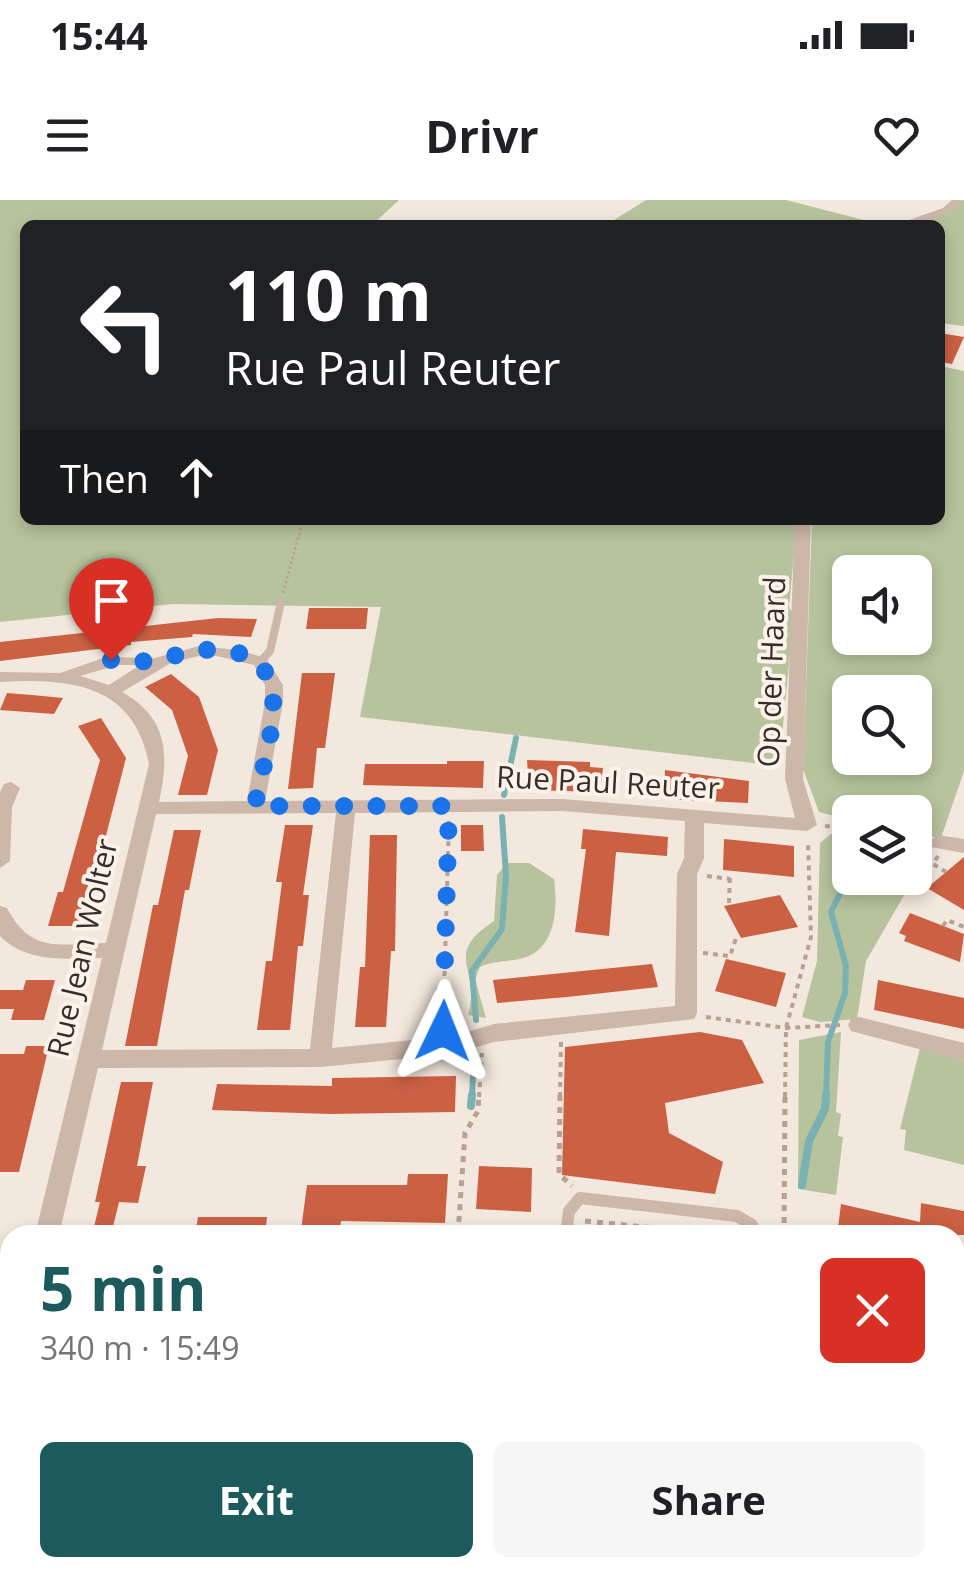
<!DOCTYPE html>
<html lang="en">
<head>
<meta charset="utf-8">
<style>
  :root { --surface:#fff; --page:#f6f6f6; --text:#202124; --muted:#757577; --accent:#1c5a5c }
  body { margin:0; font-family:"Open Sans",sans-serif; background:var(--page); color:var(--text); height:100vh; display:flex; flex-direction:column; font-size:38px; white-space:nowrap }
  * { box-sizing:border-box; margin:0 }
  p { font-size:32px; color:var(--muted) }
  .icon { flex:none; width:55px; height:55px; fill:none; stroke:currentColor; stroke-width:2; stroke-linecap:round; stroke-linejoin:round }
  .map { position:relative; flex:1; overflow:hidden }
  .sheet { position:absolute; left:0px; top:1025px; width:965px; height:352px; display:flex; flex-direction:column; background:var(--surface); border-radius:30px 30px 0 0; box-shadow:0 5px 15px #0003 }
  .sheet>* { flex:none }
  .hud { position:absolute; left:20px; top:20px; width:925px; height:305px; border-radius:15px; box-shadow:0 5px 15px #0003; background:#202124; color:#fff; overflow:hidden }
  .tools { position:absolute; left:832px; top:355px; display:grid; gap:20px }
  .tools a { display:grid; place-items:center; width:100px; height:100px; border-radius:15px; background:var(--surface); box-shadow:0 5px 15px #0003; font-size:50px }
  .pin { position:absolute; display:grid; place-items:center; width:85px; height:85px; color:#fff; margin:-102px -42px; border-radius:50% 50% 50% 0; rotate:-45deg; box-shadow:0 0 10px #0007 }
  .pin .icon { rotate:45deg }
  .me { position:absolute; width:110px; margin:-55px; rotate:2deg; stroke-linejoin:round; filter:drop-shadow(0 0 8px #0008) }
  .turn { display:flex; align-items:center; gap:35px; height:210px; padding:0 40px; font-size:45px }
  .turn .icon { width:130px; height:130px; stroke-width:2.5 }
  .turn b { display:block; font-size:70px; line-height:85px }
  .then { display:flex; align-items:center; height:95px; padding:0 40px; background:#0003; gap:20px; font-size:38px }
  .round { display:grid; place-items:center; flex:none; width:105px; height:105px; border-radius:15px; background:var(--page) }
  .summary { display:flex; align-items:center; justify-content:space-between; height:170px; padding:0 40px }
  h1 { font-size:60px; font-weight:700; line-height:75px; color:var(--accent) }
  .button { display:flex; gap:20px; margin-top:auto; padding:20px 40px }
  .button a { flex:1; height:115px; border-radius:15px; background:var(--accent); color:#fff; font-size:40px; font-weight:700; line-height:115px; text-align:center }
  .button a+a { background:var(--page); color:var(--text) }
  .status { display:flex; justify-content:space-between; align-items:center; height:70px; padding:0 50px; background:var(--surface); direction:ltr }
  .status svg { height:28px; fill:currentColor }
  header { display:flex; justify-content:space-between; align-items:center; height:130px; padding:0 40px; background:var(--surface); font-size:45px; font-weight:700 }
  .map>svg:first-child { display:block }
  .green { fill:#b7c39c; fill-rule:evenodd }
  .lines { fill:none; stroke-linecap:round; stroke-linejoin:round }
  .stream-far1 { stroke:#7ab1b2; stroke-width:6 }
  .stream { stroke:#7ab1b2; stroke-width:8 }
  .building { fill:#cb6043 }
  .path-far2 { stroke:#b8a192; stroke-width:2.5; stroke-dasharray:2.5 2.5; stroke-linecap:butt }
  .path-far1 { stroke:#b8a192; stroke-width:4; stroke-dasharray:5 5; stroke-linecap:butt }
  .path { stroke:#b8a192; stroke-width:5; stroke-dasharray:6 6; stroke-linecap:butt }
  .service-far1 { stroke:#ccb7a8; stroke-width:8 }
  .service { stroke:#ccb7a8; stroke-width:12 }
  .minor { fill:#ccb7a8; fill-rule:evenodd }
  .route { stroke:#1a73e8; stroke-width:18; stroke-dasharray:0 32.4 }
  .labels { text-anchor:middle; stroke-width:8; stroke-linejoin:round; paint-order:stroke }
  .street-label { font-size:30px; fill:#392d28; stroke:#fbf2ea }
</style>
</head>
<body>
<div class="status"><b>15:44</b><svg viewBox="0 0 49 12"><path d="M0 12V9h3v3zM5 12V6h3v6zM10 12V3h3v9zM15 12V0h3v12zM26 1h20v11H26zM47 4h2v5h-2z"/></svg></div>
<header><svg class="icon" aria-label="menu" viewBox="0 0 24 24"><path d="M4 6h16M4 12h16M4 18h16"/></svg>Drivr<svg class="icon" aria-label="heart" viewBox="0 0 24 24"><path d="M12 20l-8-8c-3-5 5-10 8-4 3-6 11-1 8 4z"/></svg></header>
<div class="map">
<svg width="964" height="1376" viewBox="0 0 964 1376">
  <rect width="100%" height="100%" fill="#f3e8dd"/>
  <path class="green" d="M 0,0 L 399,0 L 372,25 L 25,25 L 25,320 L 797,320 L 789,408 L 794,413 L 779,566 L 360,517 L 381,407 L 173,404 L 0,422 Z
    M 646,0 L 786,0 L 883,25 L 606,25 Z
    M 964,0 L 964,126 L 940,123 L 940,25 L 906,25 Z
    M 940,166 L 964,171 L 964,571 L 941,638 L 915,634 L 915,612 L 850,612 L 850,624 L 834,622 L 835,616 L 819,612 L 803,569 L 812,320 L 940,320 ZM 850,372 L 915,372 L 915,438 L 850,438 ZM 850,492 L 915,492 L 915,558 L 850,558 Z
    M 831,634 L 850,635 L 850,678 L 914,678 L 866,761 L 857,819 L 820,822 L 802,817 L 817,761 L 820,643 Z
    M 507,663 L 529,663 L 554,679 C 558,709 556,752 519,759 C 506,762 492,761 480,767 L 475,779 L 486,818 L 468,815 C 482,768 441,756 494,721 L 497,675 Z
    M 841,832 L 836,912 L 841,914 L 838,936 L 843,937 L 836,995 L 798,989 L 799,840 Z
    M 920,848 L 964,861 L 964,965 L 904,950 L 906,930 L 900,929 Z"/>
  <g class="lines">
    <path class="stream-far1" d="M 504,595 L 516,538
      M 901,612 L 910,607
      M 476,820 L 472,771 L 502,729 L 506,676 L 502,617
      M 472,897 L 474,854
      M 826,897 L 828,842 L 845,793 L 846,766 L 831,712 L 850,673"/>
    <path class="stream" d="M 471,906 L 472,895
      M 802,985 L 809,941 L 825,909 L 826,895
      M 815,1368 L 818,1376"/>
  </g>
  <path class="building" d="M 940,133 L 964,137 L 952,164 L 940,162 Z
    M 309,408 L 368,408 L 366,429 L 306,429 Z
    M 218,418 L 257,419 L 251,437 L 193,434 L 192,437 L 131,442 L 131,445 L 0,461 L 0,442 Z
    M 302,473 L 335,473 L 325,548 L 317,548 L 313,588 L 288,589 Z
    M 171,474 L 199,497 L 218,550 L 207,595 L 178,595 L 188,556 L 172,510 L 145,487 Z
    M 7,493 L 32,495 L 63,498 L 54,514 L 0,510 Z
    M 101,518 L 126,558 L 95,678 L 90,678 L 77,726 L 48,726 L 58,692 L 63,692 L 100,560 L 78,526 Z
    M 527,560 L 590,562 L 590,567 L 603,568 L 600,592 L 529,590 Z
    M 447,561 L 484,561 L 483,588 L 363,585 L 365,564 L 447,564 Z
    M 665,570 L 749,581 L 748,603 L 664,599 Z
    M 285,625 L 313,625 L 303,695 L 309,695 L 303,746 L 298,746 L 290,830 L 257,830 L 266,761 L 272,761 L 282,682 L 276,682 Z
    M 461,625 L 483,625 L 484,651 L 461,651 Z
    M 583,629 L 668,637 L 667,656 L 616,652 L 609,736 L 575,732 L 586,649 L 581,649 Z
    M 174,630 L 201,630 L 189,690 L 185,690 L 157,846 L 125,846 L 153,705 L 158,705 Z
    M 370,635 L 397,635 L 395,751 L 391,751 L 386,827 L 355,827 L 360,767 L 365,767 Z
    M 724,639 L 794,646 L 794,677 L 723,670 Z
    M 964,657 L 964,710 L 927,688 Z
    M 780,695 L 798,727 L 741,738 L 724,706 Z
    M 910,713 L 964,734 L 960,762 L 904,741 L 906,736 L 899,733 Z
    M 726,759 L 786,773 L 776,807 L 715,791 Z
    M 652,764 L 658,787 L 567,797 L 497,803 L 493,780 Z
    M 26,780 L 55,780 L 44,820 L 11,820 L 14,809 L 0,809 L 0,790 L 23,790 Z
    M 878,780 L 964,798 L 964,829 L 874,810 Z
    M 700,832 L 742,840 L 764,883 L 665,903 L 669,933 L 723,962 L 715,994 L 562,975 L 565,847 Z
    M 26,846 L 49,846 L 19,972 L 0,972 L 0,854 L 24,854 Z
    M 456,876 L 455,912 L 330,914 L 212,910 L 217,884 L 332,886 L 332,878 Z
    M 121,882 L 153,882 L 137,966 L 146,966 L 138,1003 L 119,1002 L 111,1035 L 92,1035 L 100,1002 L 95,1002 Z
    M 479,966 L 532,968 L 531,1012 L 476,1009 Z
    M 408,974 L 448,974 L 445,1023 L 341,1021 L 340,1030 L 301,1030 L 307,985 L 407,985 Z
    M 921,1003 L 964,1011 L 964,1035 L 837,1035 L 841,1004 L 920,1022 Z
    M 198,1017 L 267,1017 L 265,1035 L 195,1035 Z"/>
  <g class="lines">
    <path class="path-far2" d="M 283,393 L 303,320"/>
    <path class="path-far1" d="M 825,626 L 850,629
      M 938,656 L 933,664 L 946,672
      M 707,676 L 730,679
      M 729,703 L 730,673
      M 943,726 L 947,720 L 964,727
      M 703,753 L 730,756 L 737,735
      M 706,817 L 786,828 L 840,825
      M 443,826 L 449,620
      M 479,897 L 482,853
      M 560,897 L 561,841
      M 785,897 L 786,828 L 811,737 L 808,641"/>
    <path class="path" d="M 560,895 L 559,974 L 572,986
      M 585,1021 L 725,1035
      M 458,1034 L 465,933 L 478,911 L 479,895
      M 784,1035 L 785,895
      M 780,1368 L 780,1376"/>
    <path class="service-far1" d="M 260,462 L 270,451 L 281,402"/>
    <path class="service" d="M 566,1035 L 569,1011 L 580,998 L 737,1016 L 752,1025 L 756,1035"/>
    <path class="minor" d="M 952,0 L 963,0 C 946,18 920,25 895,25 L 943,8 Z
      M 795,320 L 811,320 L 803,579 L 817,625 L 807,631 L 704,623 L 704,658 L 697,674 L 697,813 L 694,819 L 494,842 L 453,854 L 320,867 L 98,868 L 59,1035 L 35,1035 L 102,758 C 67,759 26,763 0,736 L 0,706 L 7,708 C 31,754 59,744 106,743 L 149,564 C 134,484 70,478 0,482 L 0,472 L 60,473 L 106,457 L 155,458 L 199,446 L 237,450 L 266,458 L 283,485 L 283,502 L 265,601 L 562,599 L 795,618 L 785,579 ZM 199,456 L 217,456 L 254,465 L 265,485 L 265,502 L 247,601 L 159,602 C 169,556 169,518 122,492 L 171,463 ZM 118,465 L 140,465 L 109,485 L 80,476 ZM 562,611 L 685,621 L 684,658 L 677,674 L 675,806 L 494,824 L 453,836 L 332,848 L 355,613 ZM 336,613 L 310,849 L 102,850 L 156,614 Z
      M 11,582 L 20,588 L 12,607 L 10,661 L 0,668 L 0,592 L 4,584 Z
      M 938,635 L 964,639 L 964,653 L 931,647 L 928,642 Z
      M 859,817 L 964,843 L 964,861 L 851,831 L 848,825 L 851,819 Z
      M 955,1077 L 964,1078 L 964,1100 L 955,1099 Z
      M 10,1092 L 10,1116 L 0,1118 L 0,1094 Z
      M 10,1227 L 10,1253 L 0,1256 L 0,1230 Z
      M 165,1368 L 194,1368 L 194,1376 L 164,1376 Z
      M 198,1368 L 227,1368 L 227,1376 L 197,1376 Z"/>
  </g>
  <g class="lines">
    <path class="route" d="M 111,460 C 125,460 144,463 157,460 C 173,457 186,451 202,450 C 309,444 267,540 255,606 L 449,606 L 443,831"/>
  </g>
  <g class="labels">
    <g class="street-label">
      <text transform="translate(772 472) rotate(-88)" y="10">Op der Haard</text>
      <text transform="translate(608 583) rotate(3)" y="10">Rue Paul Reuter</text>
      <text transform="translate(83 748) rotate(-77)" y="10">Rue Jean Wolter</text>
    </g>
  </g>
</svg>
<div class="tools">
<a><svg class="icon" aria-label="sound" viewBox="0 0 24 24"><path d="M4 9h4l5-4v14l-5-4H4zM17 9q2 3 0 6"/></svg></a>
<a><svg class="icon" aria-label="search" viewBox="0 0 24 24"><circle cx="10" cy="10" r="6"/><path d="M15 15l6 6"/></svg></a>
<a><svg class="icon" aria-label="layers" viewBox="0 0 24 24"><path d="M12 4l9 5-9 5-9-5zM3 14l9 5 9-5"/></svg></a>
</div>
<div class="pin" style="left:111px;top:460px;background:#d93025"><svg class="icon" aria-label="arrive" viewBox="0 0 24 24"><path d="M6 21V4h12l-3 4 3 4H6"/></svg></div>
<svg class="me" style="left:443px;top:831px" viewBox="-20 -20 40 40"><path d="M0-17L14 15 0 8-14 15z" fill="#1a73e8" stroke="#fff" stroke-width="4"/></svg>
<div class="hud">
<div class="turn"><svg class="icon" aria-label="left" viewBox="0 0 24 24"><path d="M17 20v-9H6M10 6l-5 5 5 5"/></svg><div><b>110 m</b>Rue Paul Reuter</div></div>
<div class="then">Then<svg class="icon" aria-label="ahead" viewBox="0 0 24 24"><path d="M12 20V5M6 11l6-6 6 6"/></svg></div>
</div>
<section class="sheet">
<div class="summary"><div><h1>5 min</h1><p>340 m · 15:49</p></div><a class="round" style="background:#d93025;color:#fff"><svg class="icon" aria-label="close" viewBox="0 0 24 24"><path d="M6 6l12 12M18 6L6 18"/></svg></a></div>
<div class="button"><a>Exit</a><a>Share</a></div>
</section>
</div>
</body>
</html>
